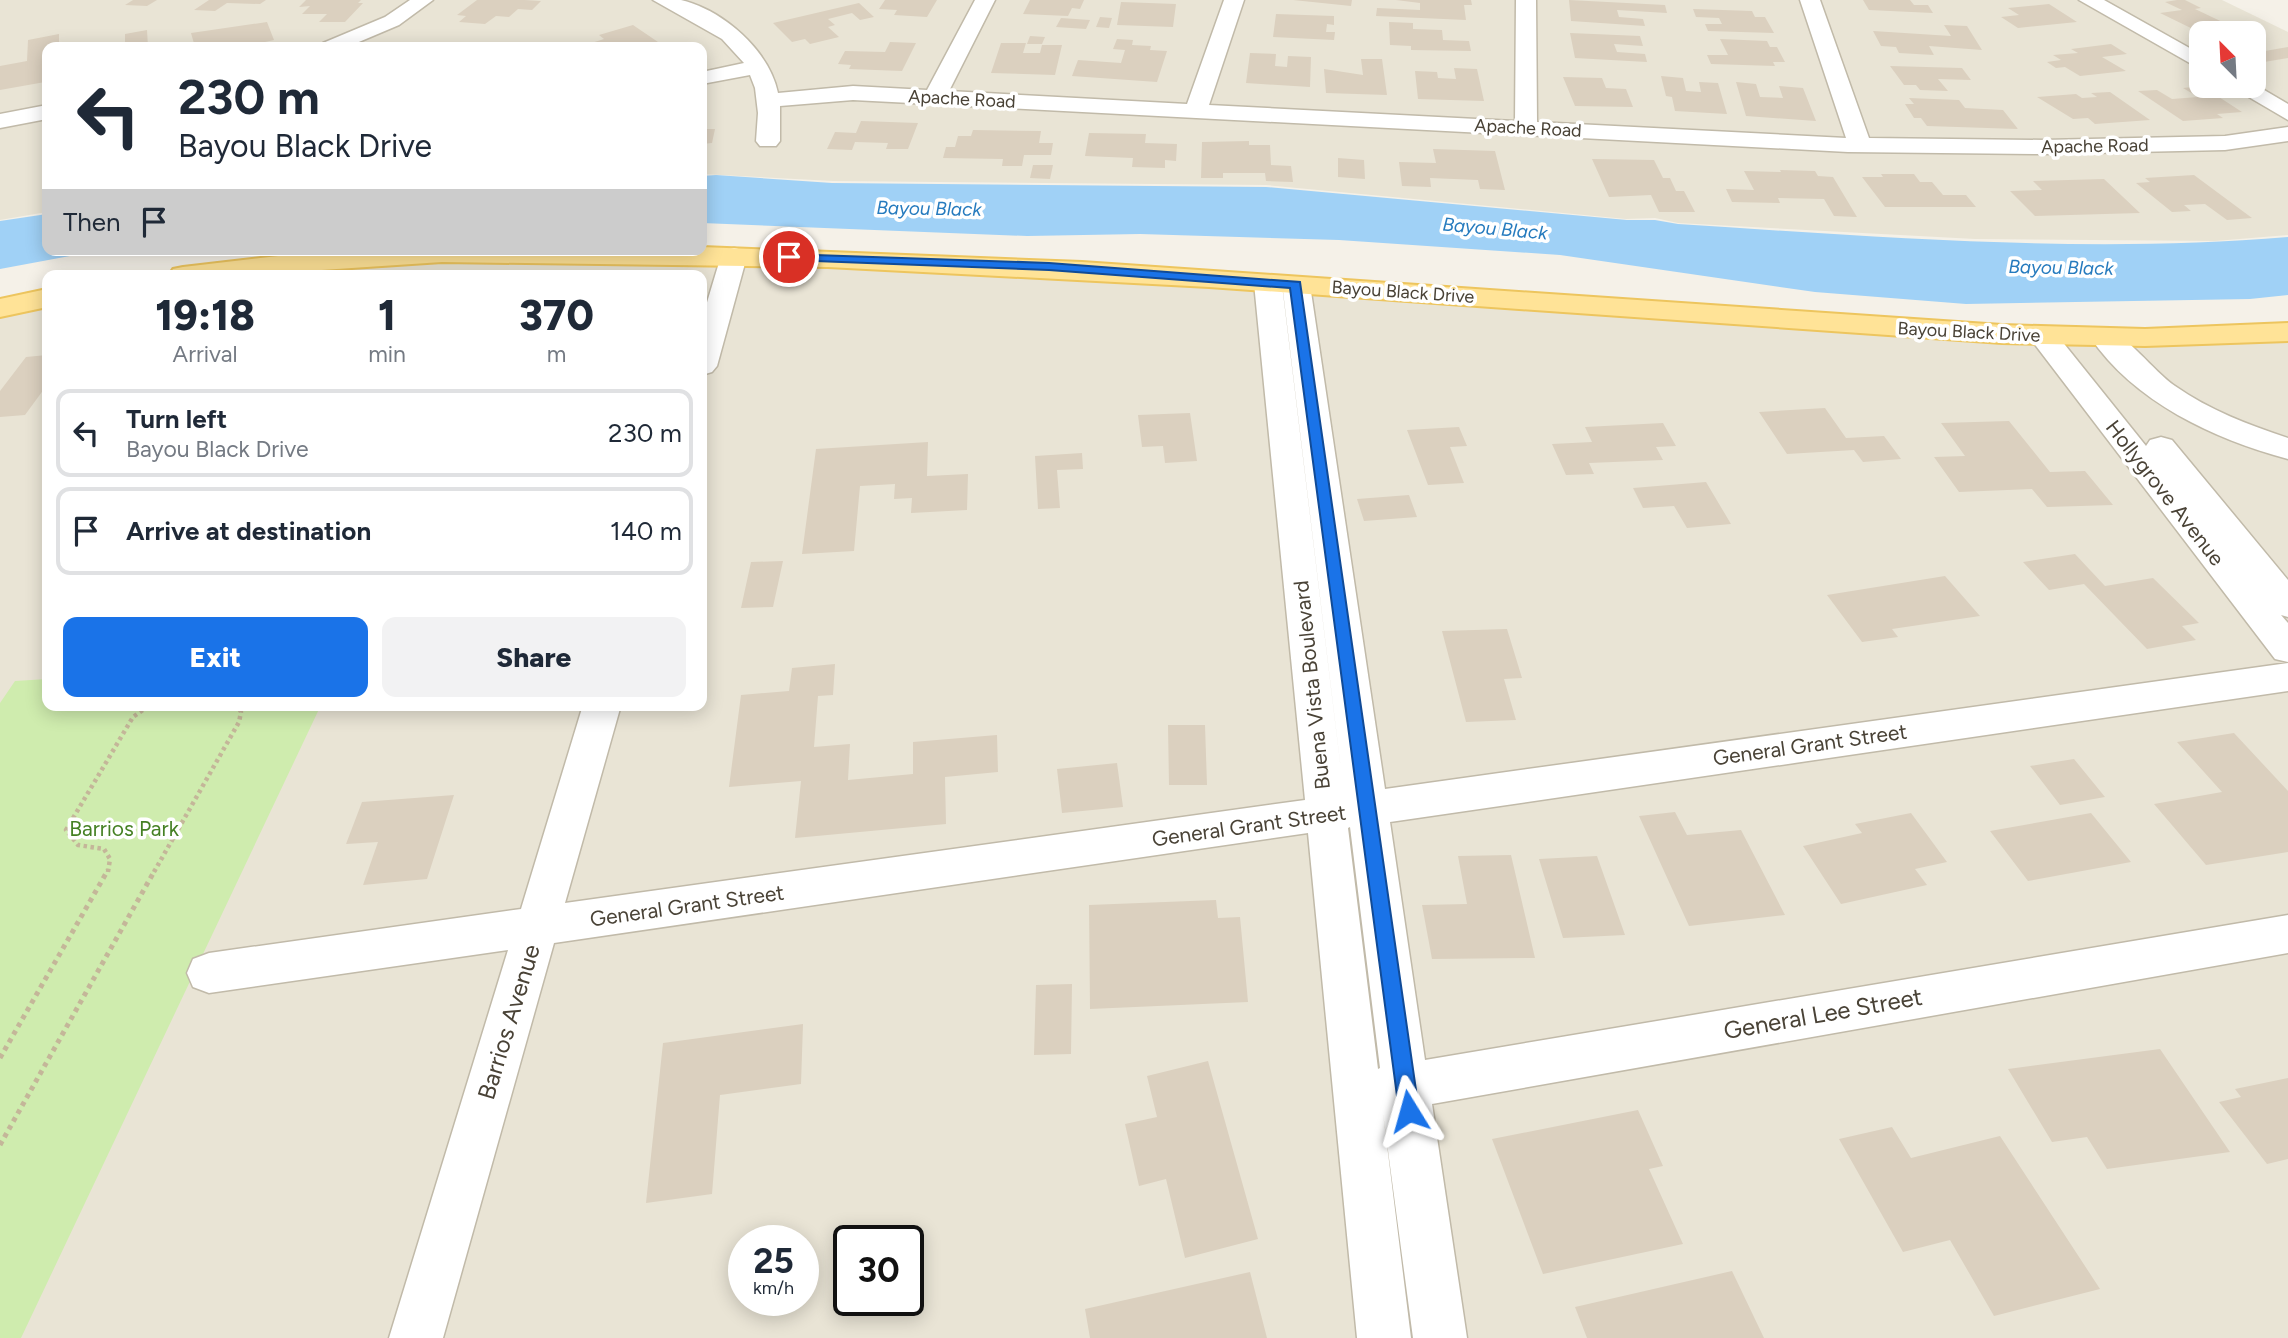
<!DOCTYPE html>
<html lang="en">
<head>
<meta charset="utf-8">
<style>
  :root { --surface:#fff; --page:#f2f2f3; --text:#1f2937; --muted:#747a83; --line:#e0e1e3; --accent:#1a73e8 }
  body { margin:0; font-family:Figtree,sans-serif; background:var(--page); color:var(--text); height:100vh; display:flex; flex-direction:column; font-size:26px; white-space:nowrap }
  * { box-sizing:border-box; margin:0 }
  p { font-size:23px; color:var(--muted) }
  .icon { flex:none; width:38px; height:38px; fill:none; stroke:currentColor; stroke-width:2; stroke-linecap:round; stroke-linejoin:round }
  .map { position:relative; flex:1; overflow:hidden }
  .sheet { position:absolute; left:42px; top:270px; width:665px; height:441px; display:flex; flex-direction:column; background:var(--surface); border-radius:14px; box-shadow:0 4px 18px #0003 }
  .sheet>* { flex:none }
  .guide { position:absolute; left:42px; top:42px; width:665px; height:214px; border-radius:14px; box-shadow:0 4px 18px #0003; background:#fff; color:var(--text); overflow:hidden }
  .needle { width:46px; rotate:336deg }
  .buttons { position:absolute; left:2189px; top:21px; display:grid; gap:14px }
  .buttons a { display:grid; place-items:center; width:77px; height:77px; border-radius:14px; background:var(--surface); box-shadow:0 4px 18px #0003; font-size:35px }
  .speed { position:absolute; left:728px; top:1225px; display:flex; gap:14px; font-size:35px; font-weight:700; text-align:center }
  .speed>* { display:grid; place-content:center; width:91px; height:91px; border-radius:50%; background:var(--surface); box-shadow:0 4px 18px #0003; line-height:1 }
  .speed small { font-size:18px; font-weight:400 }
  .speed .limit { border:4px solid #111; border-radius:10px; background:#fff; color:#111 }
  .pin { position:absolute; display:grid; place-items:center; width:60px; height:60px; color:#fff; margin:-30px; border:4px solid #fff; border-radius:50%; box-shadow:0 2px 7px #0007 }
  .me { position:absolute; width:77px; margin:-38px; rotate:352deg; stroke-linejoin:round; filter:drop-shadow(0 0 5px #0008) }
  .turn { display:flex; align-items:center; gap:24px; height:147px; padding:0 21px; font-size:32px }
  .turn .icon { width:91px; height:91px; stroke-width:2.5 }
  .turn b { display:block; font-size:49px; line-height:60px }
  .then { display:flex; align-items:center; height:66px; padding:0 21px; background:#0003; gap:14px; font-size:26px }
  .eta { display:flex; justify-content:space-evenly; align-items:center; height:119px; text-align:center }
  .eta b { font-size:42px; font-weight:800; line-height:49px }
  .primary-button { display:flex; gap:14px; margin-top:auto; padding:14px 21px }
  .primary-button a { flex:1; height:80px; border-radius:14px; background:var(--accent); color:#fff; font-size:28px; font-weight:800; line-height:80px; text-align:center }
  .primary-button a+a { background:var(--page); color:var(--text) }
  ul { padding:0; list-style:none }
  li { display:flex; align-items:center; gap:21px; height:88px; margin:0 14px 10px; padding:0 7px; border:4px solid var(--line); border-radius:14px }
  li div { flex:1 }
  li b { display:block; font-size:26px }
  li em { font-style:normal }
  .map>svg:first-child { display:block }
  .residential { fill:#e9e4d5; fill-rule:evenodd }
  .green { fill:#cfecae }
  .water { fill:#a0d1f6 }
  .building { fill:#dbd0bf }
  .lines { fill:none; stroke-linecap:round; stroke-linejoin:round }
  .minor-casing { stroke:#c1baa9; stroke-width:3 }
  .major-casing { stroke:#edc55e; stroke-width:4 }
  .path-far1 { stroke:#c4b699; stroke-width:4.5; stroke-dasharray:3.5 3.5; stroke-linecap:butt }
  .path { stroke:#c4b699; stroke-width:5; stroke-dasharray:4.5 4.5; stroke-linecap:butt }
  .minor { fill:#fff; fill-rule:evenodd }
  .major { fill:#ffe397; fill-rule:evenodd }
  .route { fill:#1a73e8; stroke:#114b97; stroke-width:2 }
  .labels { text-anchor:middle; stroke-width:7; stroke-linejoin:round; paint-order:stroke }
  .far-street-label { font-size:18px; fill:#494236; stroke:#fff }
  .far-water-label { font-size:19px; font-style:italic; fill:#267bbe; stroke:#fff }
  .street-label { font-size:21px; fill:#494236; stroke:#fff }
  .park-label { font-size:21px; fill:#458024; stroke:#fff }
  .near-street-label { font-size:24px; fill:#494236; stroke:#fff }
</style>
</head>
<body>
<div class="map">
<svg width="2288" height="1338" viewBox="0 0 2288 1338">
  <rect width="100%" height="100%" fill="#f5f1e8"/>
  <path class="residential" d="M 0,0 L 2222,0 L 2288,32 L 2288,235 L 2215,241 L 1975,239 L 1678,223 L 1655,218 L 1626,219 L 1266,185 L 833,181 L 702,174 L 702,47 L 47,47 L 47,212 L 0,220 ZM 2202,33 L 2254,33 L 2254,86 L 2202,86 Z
    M 374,251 L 872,256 L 1983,332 L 2288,330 L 2288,1338 L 0,1338 L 0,307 L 47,296 L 47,705 L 702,705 L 702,275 L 171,275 ZM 744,1241 L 803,1241 L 803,1300 L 744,1300 ZM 849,1241 L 908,1241 L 908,1300 L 849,1300 Z"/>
  <path class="green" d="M 47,679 L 47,705 L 321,705 L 21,1338 L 0,1338 L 0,703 L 15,681 Z"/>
  <path class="water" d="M 716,175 L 832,183 L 1266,187 L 1627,220 L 1655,220 L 1678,224 C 1880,237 2086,254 2288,237 L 2288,295 L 2250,299 L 1966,304 L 1815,292 L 1560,255 L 1339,240 L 1140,234 L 1027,236 L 702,223 L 702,176 Z
    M 47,214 L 47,250 L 102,250 L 0,269 L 0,221 Z"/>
  <path class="building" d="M 133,0 L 157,0 L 147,6 L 125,5 Z
    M 209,0 L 266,0 L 260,4 L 227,3 L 215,11 L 194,10 Z
    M 306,0 L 361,0 L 358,3 L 363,3 L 345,22 L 319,22 L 327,14 L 302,14 L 310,6 L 299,7 Z
    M 477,0 L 525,0 L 541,1 L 532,10 L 518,9 L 509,17 L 496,16 L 485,24 L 459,22 L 466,16 L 457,15 Z
    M 885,0 L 937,0 L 927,17 L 894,15 L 897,10 L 879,9 Z
    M 1030,0 L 1084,0 L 1080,9 L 1072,8 L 1068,16 L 1023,14 Z
    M 1293,0 L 1352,0 L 1351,6 Z
    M 1396,0 L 1471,0 L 1472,5 L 1464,5 L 1466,20 L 1376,16 L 1377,8 L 1420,10 L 1420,3 Z
    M 1569,0 L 1665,5 L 1667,13 L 1617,10 L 1619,17 L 1643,19 L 1645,26 L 1571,21 Z
    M 1863,0 L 1910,0 L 1914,5 L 1928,5 L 1933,13 L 1869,10 Z
    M 2177,0 L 2185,0 L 2201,8 L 2195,9 L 2233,27 L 2199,32 L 2160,13 L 2182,10 L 2165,2 Z
    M 1121,2 L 1176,4 L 1173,27 L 1117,25 Z
    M 859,3 L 874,17 L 860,20 L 852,13 L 828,19 L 835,25 L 828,27 L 839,37 L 810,44 L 805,39 L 792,42 L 773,23 Z
    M 2049,4 L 2077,22 L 2018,28 L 2001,17 L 2019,15 L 2008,8 Z
    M 1693,9 L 1752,11 L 1755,17 L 1765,17 L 1774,33 L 1708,31 L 1705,24 L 1722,24 L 1719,18 L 1696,17 Z
    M 1276,14 L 1334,16 L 1334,25 L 1327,24 L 1326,32 L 1335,32 L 1334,40 L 1273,37 Z
    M 1100,17 L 1112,18 L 1109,28 L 1096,27 Z
    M 1061,18 L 1090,20 L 1086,29 L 1056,27 Z
    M 267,22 L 274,40 L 248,46 L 247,43 L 234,47 L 195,47 L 191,33 Z
    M 1389,22 L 1413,23 L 1413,29 L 1442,30 L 1443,40 L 1469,41 L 1471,51 L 1411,50 L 1411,46 L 1390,45 Z
    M 633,25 L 658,42 L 641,47 L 579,47 L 604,39 L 599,35 Z
    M 1944,25 L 1967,26 L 1982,50 L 1929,46 L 1934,55 L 1899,53 L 1896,47 L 1881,46 L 1873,31 L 1951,36 Z
    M 147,30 L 148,47 L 125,47 L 125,34 Z
    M 1570,33 L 1640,36 L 1643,46 L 1614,44 L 1617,52 L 1645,54 L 1647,62 L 1575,58 Z
    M 59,34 L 59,47 L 47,47 L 45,82 L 0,90 L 0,66 L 27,61 L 28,40 Z
    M 1030,36 L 1045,37 L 1042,44 L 1027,44 Z
    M 1117,39 L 1133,40 L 1132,45 L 1151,46 L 1150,50 L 1167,51 L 1157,82 L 1072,76 L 1078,60 L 1121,63 L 1125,50 L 1113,49 Z
    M 1720,39 L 1767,41 L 1770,47 L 1777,47 L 1785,62 L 1773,62 L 1775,66 L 1711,64 L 1707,55 L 1728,55 Z
    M 890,42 L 916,43 L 902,71 L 849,69 L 851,65 L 838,64 L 845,51 L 885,52 Z
    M 1001,43 L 1026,43 L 1023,53 L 1040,53 L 1042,45 L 1062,45 L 1055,75 L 991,73 Z
    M 2111,44 L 2127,54 L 2102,57 L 2126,71 L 2080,76 L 2065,67 L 2056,68 L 2047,62 L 2061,60 L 2053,55 L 2078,53 L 2071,49 Z
    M 2254,45 L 2265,51 L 2288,47 L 2288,58 L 2258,63 L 2254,61 Z
    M 1250,53 L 1276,54 L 1275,66 L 1287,67 L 1288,56 L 1311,57 L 1310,87 L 1246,83 Z
    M 1361,59 L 1382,59 L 1387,95 L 1326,93 L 1324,69 L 1363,75 Z
    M 1890,66 L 1962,68 L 1971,80 L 1938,79 L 1948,91 L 1920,90 L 1916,85 L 1904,85 Z
    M 1454,68 L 1477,69 L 1484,101 L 1418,99 L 1415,71 L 1437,72 L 1438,78 L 1456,79 Z
    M 1661,76 L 1683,78 L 1686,91 L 1701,92 L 1699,82 L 1718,83 L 1727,114 L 1675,111 L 1672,97 L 1666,96 Z
    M 1563,77 L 1602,78 L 1606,88 L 1626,89 L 1633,107 L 1575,106 Z
    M 1736,82 L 1756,84 L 1760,97 L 1783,98 L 1779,86 L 1803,88 L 1816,121 L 1746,116 Z
    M 2202,86 L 2242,112 L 2217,114 L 2223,118 L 2183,121 L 2138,91 L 2157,90 L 2172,99 L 2198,97 L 2183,88 Z
    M 2110,92 L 2150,120 L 2095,124 L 2088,118 L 2073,119 L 2037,97 L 2076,94 L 2082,98 L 2097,97 L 2091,93 Z
    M 1909,98 L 1959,100 L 1965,108 L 2003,110 L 2018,129 L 1927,126 L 1921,118 L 1914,118 L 1905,104 L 1914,104 Z
    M 861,121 L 918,123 L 908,149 L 886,149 L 888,143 L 855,142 L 852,150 L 827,149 L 835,132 L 856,133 Z
    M 702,129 L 715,129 L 712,143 L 702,144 Z
    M 973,130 L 1041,131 L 1039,143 L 1053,143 L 1051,155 L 1024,155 L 1022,166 L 1002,166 L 1003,159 L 943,158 L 946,147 L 955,147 L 958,136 L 971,136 Z
    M 1089,133 L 1146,134 L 1145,143 L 1177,144 L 1176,161 L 1165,160 L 1165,168 L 1132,167 L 1133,158 L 1085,156 Z
    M 1249,141 L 1249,145 L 1270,145 L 1271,165 L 1291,166 L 1293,182 L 1266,181 L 1265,173 L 1223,173 L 1223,178 L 1201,178 L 1202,142 Z
    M 1433,149 L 1495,151 L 1505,190 L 1480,189 L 1478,180 L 1430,178 L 1431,187 L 1402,186 L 1399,162 L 1436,163 Z
    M 1338,158 L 1364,160 L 1365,179 L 1338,177 Z
    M 1592,159 L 1654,160 L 1663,178 L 1670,178 L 1676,191 L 1684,191 L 1695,212 L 1659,212 L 1651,195 L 1609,197 Z
    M 1033,165 L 1053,165 L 1050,179 L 1030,178 Z
    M 1780,170 L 1815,171 L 1818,176 L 1833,177 L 1857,217 L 1834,216 L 1824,199 L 1778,198 L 1780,203 L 1732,202 L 1726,189 L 1754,190 L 1744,171 L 1781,172 Z
    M 1881,174 L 1914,174 L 1920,182 L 1932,182 L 1943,195 L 1966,195 L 1976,207 L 1885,207 L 1862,177 L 1883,177 Z
    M 2194,175 L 2252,218 L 2227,220 L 2205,204 L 2184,205 L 2191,211 L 2172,212 L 2136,183 L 2150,182 L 2145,178 Z
    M 2104,179 L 2140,213 L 2035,216 L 2010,191 L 2042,190 L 2033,181 Z
    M 47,355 L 47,385 L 25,415 L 0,417 L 0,391 L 26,357 Z
    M 1825,408 L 1846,438 L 1884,436 L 1901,459 L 1863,462 L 1854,450 L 1787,454 L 1759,412 Z
    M 1190,413 L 1197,461 L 1165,463 L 1163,446 L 1142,447 L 1138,415 Z
    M 2009,421 L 2050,472 L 2085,471 L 2113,505 L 2047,507 L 2032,489 L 1959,492 L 1934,457 L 1965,456 L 1941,423 Z
    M 1663,423 L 1676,446 L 1656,447 L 1663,460 L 1589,463 L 1594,474 L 1566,475 L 1552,444 L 1592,442 L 1585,427 Z
    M 1459,427 L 1467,446 L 1450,447 L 1464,483 L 1428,485 L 1407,430 Z
    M 928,442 L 927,476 L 968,474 L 967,510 L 911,513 L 912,498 L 894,499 L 895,484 L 860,486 L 854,551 L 802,554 L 816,449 Z
    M 1082,453 L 1083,469 L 1057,470 L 1060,508 L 1038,509 L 1035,456 Z
    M 1706,482 L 1731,524 L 1687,528 L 1674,506 L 1643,508 L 1633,488 Z
    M 1409,495 L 1417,517 L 1364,521 L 1357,499 Z
    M 2075,554 L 2105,586 L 2153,578 L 2199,623 L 2182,626 L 2196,640 L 2147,649 L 2084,584 L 2049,590 L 2023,562 Z
    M 783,561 L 773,607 L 741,608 L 751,562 Z
    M 1945,576 L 1980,616 L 1892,629 L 1898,637 L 1862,642 L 1827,595 Z
    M 1507,629 L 1522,678 L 1504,679 L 1516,720 L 1466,722 L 1442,631 Z
    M 835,664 L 833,695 L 818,696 L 814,747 L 850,744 L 848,780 L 913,774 L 913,742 L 997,735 L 998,772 L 945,777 L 946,824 L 795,838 L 801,781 L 729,787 L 741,695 L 789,691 L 792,668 Z
    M 1168,725 L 1205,725 L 1207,785 L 1169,785 Z
    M 2234,733 L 2288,791 L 2288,852 L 2206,865 L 2154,804 L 2222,792 L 2177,742 Z
    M 2074,759 L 2105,797 L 2060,805 L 2030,766 Z
    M 1117,763 L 1123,807 L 1062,813 L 1057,769 Z
    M 454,795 L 427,879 L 363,885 L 378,842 L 346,844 L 362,802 Z
    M 1675,812 L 1687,835 L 1741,830 L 1785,915 L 1689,926 L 1639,816 Z
    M 1911,813 L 1947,862 L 1915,869 L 1927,885 L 1841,904 L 1803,846 L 1862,833 L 1855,824 Z
    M 2091,813 L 2131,862 L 2028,881 L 1990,831 Z
    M 1511,855 L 1535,958 L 1432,959 L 1422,905 L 1467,904 L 1458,856 Z
    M 1597,856 L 1625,935 L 1563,938 L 1539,859 Z
    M 1216,900 L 1218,918 L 1240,917 L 1248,1002 L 1090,1009 L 1089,905 Z
    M 1072,984 L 1071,1054 L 1034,1055 L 1036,985 Z
    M 803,1024 L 801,1084 L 720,1095 L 712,1194 L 646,1203 L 663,1043 Z
    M 2160,1049 L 2230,1152 L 2107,1169 L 2087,1137 L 2052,1142 L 2008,1069 Z
    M 1208,1061 L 1258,1239 L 1185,1258 L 1166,1179 L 1139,1186 L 1125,1124 L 1157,1117 L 1147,1076 Z
    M 2288,1078 L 2288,1159 L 2267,1164 L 2219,1102 L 2241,1097 L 2235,1089 Z
    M 1638,1110 L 1663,1166 L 1649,1169 L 1683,1244 L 1543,1274 L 1492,1139 Z
    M 1892,1127 L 1911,1158 L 2000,1136 L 2100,1289 L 1994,1316 L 1950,1240 L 1903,1252 L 1839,1139 Z
    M 1732,1271 L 1764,1338 L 1587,1338 L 1575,1307 Z
    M 1250,1272 L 1267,1338 L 1090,1338 L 1085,1309 Z"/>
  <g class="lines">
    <g class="minor-casing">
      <path id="minor" d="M 410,0 L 433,0 L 399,25 L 347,47 L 319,47 L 323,43 L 385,17 Z
        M 653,0 C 662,0 673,0 681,0 C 723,10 769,50 778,93 L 853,86 L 927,90 L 975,0 L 995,0 L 949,91 L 1187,104 L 1224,0 L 1244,0 L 1209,105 L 1515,121 L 1516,0 L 1536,0 L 1537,122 L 1846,138 L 1800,0 L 1820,0 L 1869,138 L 2044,140 L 2225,136 L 2288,127 L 2288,141 L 2225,150 L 2044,154 L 1848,152 L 853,100 L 780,106 L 780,141 L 776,146 L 760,146 L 756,141 L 758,113 L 755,88 L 750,75 L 702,84 L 702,72 L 744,63 L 722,39 Z
        M 2079,0 L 2104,0 L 2202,55 L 2202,70 Z
        M 2254,84 L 2288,104 L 2288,120 L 2230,86 Z
        M 47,105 L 47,119 L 0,128 L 0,114 Z
        M 734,248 L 743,250 L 747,256 L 717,366 L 712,372 L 702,375 L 702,319 L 721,256 L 725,250 Z
        M 1268,275 L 1278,277 L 1282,283 L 1344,795 L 1282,285 L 1286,279 L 1306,279 L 1310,285 L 1385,789 L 2288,663 L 2288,691 L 1390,822 L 1425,1060 L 2288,915 L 2288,953 L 1432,1104 L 1467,1338 L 1413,1338 L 1383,1113 L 1411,1338 L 1357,1338 L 1308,833 L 554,943 L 443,1338 L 389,1338 L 508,950 L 209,993 L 193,987 L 187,973 L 193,959 L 209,953 L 521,909 L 583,705 L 621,705 L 565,903 L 1305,800 L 1254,283 L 1258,277 ZM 1350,827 L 1380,1068 L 1378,1069 L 1348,828 Z
        M 2043,327 L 2053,330 L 2146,446 L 2150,440 L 2161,437 L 2172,440 L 2288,580 L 2288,617 L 2281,615 L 2288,623 L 2288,662 L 2275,659 L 2033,342 L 2029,336 L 2033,330 Z
        M 2104,328 C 2127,334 2153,371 2175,386 C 2209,410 2249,425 2288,438 L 2288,459 C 2214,439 2134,402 2090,337 L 2094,331 Z"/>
    </g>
    <g class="major-casing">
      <path id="major" d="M 702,247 L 1082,262 L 2002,325 L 2145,329 L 2288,323 L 2288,341 L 2145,346 L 2002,343 L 1209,287 L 828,267 L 442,262 L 245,275 L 169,275 L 173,269 L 183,267 L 330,250 L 702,250 Z
        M 47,289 L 47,307 L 0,317 L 0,299 Z"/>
    </g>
    <path class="path-far1" d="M 108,872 L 110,859 L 104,849 L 78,845 L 66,830 L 133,717 L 150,705
      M 154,872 L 239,722 L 241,712 L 237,705"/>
    <path class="path" d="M 0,1058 L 108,870
      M 0,1145 L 155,870"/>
    <use href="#minor" class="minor"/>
    <use href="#major" class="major"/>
  </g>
  <path class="route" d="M 785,254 L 1049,263 L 1300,282 L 1419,1111 L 1416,1118 L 1409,1121 L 1402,1118 L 1399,1111 L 1290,288 L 1049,270 L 789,260 L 783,257 Z"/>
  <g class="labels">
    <g class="far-street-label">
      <text transform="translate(962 99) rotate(3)" y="6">Apache Road</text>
      <text transform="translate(1528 128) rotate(3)" y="6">Apache Road</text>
      <text transform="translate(2095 146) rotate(-1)" y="6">Apache Road</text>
      <text transform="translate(1403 292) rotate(4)" y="6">Bayou Black Drive</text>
      <text transform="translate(1969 332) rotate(3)" y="6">Bayou Black Drive</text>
    </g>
    <g class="far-water-label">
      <text transform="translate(929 208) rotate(1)" y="7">Bayou Black</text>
      <text transform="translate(1495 228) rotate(5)" y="7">Bayou Black</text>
      <text transform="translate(2061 267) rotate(1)" y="7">Bayou Black</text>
    </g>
    <g class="street-label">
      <text transform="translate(2165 493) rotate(52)" y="7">Hollygrove Avenue</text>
      <text transform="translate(1312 685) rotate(-96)" y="7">Buena Vista Boulevard</text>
      <text transform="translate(1810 745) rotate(-8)" y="7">General Grant Street</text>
      <text transform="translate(1249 826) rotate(-8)" y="7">General Grant Street</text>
      <text transform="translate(687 906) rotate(-8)" y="7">General Grant Street</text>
    </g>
    <g class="park-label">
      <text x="124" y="836">Barrios Park</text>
    </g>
    <g class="near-street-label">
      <text transform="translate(1823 1014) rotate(-10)" y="8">General Lee Street</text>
      <text transform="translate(509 1022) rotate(-73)" y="8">Barrios Avenue</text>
    </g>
  </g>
</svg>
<div class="buttons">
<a><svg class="needle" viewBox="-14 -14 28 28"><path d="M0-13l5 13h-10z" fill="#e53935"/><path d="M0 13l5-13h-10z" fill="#747a83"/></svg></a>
</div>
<div class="speed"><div>25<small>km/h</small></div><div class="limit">30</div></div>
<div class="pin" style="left:789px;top:257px;background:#d93025"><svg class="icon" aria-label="arrive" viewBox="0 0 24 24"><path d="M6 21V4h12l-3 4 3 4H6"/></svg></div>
<svg class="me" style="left:1409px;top:1111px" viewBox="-20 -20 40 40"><path d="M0-17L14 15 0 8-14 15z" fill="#1a73e8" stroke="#fff" stroke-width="4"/></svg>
<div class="guide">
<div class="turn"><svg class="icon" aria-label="left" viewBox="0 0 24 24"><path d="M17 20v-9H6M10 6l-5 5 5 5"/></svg><div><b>230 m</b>Bayou Black Drive</div></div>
<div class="then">Then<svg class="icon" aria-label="arrive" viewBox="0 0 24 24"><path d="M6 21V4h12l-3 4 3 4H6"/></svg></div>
</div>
<section class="sheet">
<div class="eta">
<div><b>19:18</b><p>Arrival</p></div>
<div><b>1</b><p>min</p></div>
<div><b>370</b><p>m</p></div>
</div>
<ul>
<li><svg class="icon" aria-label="left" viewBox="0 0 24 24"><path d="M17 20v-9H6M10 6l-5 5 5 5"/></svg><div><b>Turn left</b><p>Bayou Black Drive</p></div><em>230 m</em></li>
<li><svg class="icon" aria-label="arrive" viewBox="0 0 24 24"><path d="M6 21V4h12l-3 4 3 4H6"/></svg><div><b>Arrive at destination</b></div><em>140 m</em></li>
</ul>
<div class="primary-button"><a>Exit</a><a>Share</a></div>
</section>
</div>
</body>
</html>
